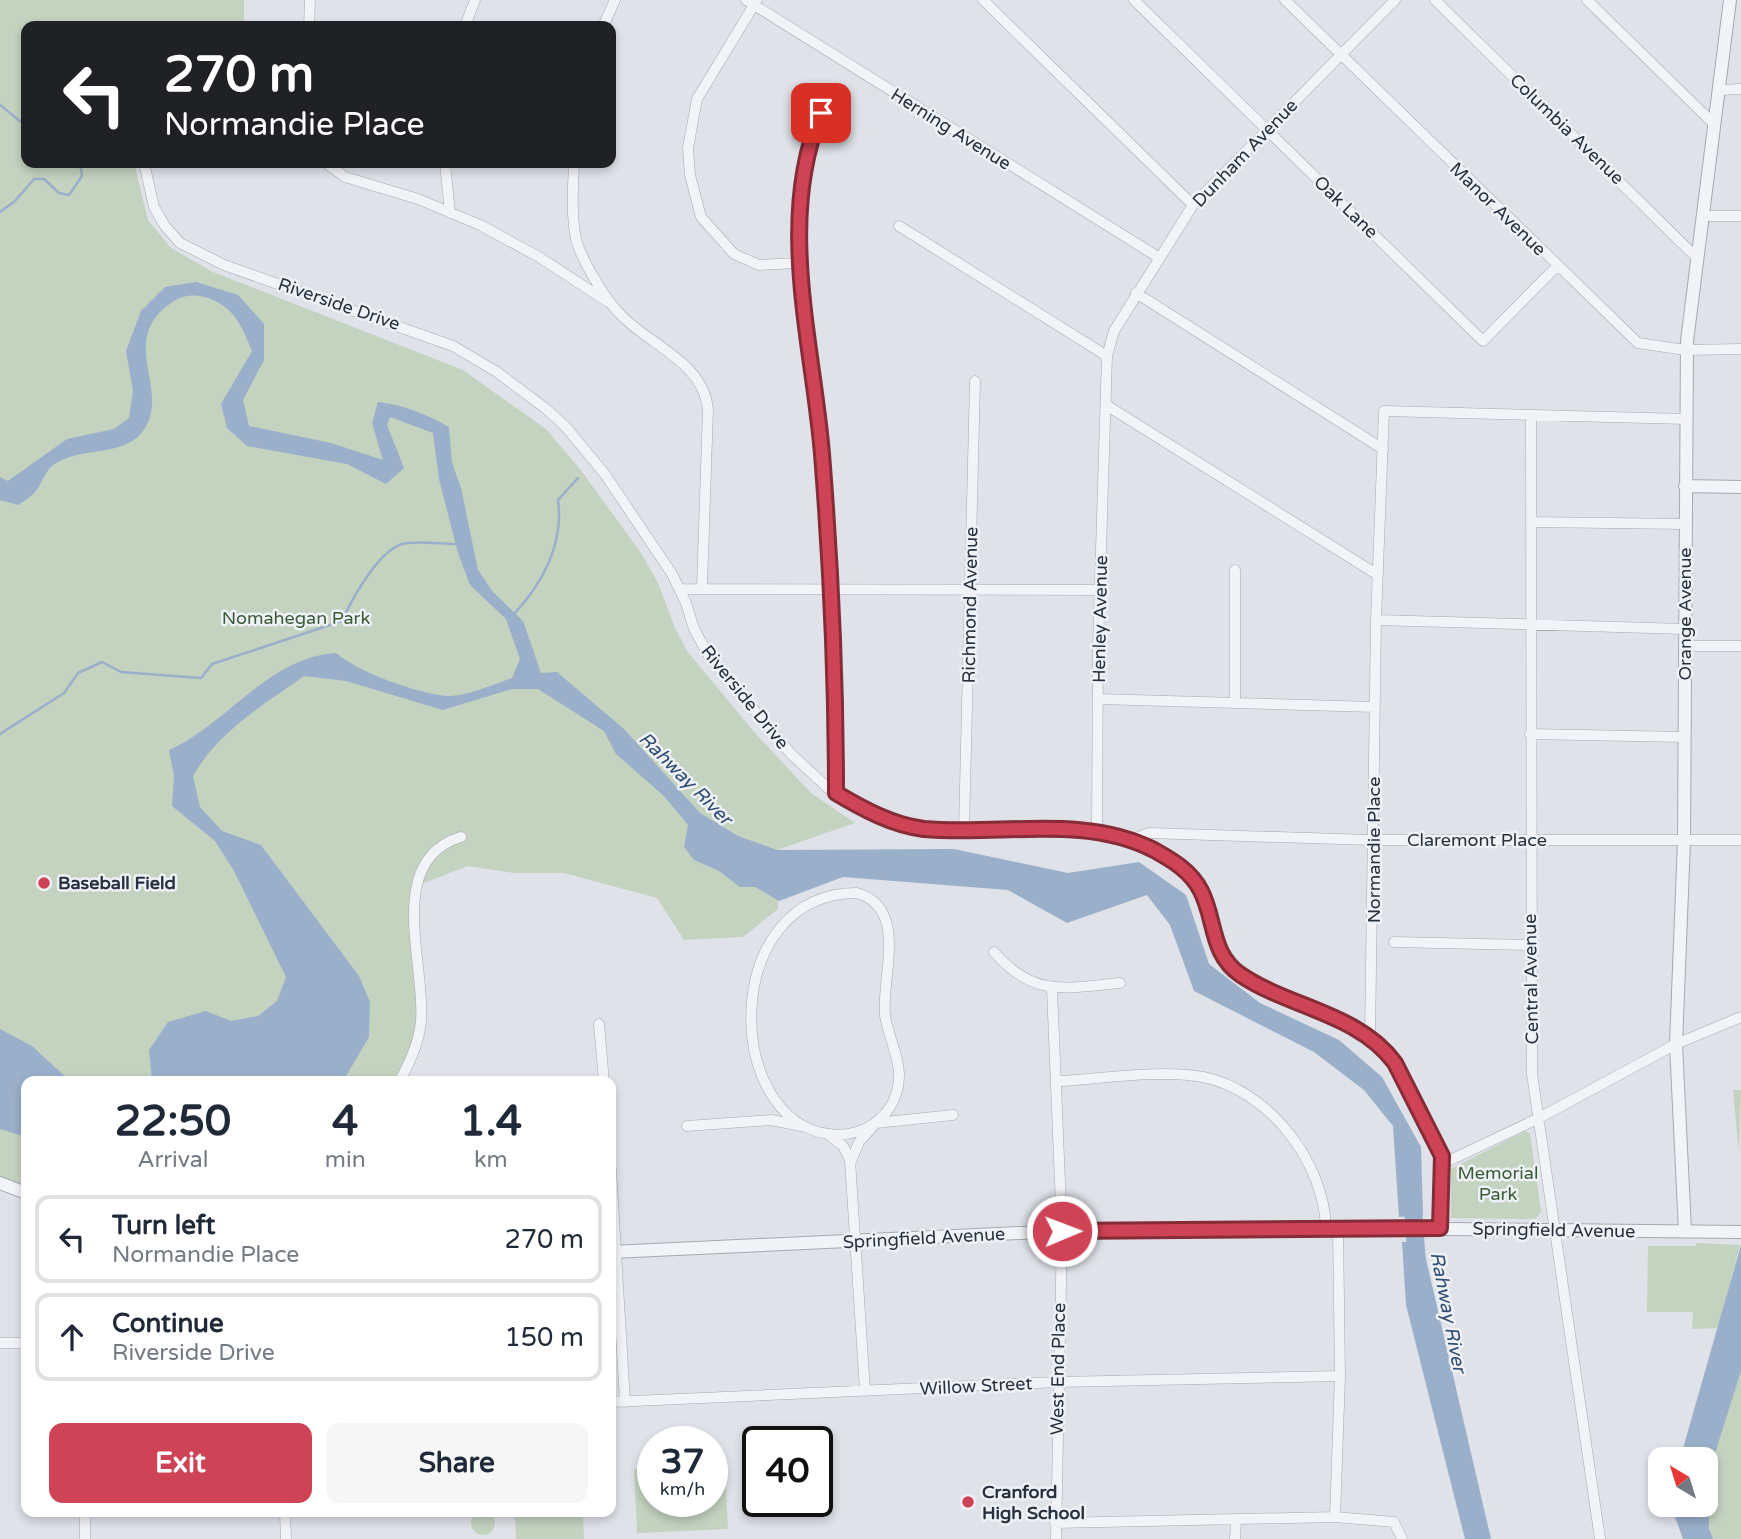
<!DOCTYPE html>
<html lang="en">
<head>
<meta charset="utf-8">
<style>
  :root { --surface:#fff; --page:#f6f6f7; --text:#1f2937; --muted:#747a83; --line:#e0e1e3; --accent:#ce4355 }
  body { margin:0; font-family:"Varela Round",sans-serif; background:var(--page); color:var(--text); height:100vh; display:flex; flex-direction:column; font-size:26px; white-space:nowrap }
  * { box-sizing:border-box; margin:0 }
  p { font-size:23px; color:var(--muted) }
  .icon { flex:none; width:38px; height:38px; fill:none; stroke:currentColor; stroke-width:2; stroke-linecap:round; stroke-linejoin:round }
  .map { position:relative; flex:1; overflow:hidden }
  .sheet { position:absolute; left:21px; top:1076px; width:595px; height:441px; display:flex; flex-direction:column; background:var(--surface); border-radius:14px; box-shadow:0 4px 10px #0003 }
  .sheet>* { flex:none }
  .guide { position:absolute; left:21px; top:21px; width:595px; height:147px; border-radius:14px; box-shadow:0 4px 10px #0003; background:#202124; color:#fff; overflow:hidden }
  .needle { width:46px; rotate:322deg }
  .buttons { position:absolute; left:1648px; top:1447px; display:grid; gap:14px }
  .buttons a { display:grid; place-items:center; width:70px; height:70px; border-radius:14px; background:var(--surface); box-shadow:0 4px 10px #0003; font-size:35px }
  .speed { position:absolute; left:637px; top:1426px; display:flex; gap:14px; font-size:35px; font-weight:700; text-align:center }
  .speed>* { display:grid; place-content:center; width:91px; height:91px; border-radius:50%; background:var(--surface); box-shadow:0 4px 10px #0003; line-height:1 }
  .speed small { font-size:18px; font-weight:400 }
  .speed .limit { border:4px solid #111; border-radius:10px; background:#fff; color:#111 }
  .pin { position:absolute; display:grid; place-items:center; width:60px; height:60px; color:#fff; margin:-30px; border-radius:14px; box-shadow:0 4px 10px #0006 }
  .me { position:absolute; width:77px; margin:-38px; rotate:89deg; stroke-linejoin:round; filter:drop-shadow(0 0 5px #0008) }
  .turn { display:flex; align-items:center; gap:24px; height:147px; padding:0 28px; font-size:32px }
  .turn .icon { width:91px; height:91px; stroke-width:2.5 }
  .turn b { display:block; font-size:49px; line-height:60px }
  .eta { display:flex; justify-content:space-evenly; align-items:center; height:119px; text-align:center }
  .eta b { font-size:42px; font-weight:700; line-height:49px }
  .cta { display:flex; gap:14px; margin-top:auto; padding:14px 28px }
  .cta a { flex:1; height:80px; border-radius:14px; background:var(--accent); color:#fff; font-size:28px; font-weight:700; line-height:80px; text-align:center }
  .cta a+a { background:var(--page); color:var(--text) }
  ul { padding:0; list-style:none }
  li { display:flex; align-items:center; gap:21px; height:88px; margin:0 14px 10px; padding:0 14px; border:4px solid var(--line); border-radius:14px }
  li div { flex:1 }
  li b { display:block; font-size:26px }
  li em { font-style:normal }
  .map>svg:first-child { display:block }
  .green { fill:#c4d2c0 }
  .water { fill:#9aafc9 }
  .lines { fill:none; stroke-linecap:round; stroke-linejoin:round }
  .stream { stroke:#9aafc9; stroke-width:2.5 }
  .river { stroke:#9aafc9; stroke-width:18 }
  .minor-casing { stroke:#a4a9b2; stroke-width:11 }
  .tertiary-casing { stroke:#a4a9b2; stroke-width:14 }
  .minor { stroke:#f2f3f7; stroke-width:10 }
  .tertiary { stroke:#f2f3f7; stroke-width:12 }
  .route-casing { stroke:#862c37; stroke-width:18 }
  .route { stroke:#ce4355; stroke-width:12 }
  .poi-dot { fill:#ce4355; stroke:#eef1f6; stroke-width:2.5 }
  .labels { text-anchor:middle; stroke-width:5; stroke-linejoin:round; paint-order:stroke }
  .street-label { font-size:18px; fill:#28303f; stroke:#eef1f6 }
  .park-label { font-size:18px; fill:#3b5b35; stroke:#eef1f6 }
  .poi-label { font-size:18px; font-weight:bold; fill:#28303f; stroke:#eef1f6; text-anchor:start }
  .water-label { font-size:19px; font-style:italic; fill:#324e73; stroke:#eef1f6 }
</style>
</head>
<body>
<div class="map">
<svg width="1741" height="1539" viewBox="0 0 1741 1539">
  <rect width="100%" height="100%" fill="#dfe2e8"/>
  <path class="green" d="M 0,0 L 244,0 L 244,26 L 26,26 L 26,163 L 134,163 L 148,220 L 171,248 L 213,272 L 463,370 L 546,429 L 580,469 L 641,553 L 658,583 L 675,628 L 687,651 L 754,732 L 811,793 L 855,823 L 777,850 L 778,909 L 743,937 L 684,940 L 657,898 L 564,873 L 514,873 L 468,866 L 416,886 L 421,1018 L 399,1081 L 26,1082 L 26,1192 L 0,1183 Z
    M 1733,1090 L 1741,1090 L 1739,1154 Z
    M 1525,1131 L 1530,1134 L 1541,1212 L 1535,1219 L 1451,1218 L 1451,1169 Z
    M 1696,1243 L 1740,1245 L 1718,1328 L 1692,1329 L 1695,1262 L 1694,1312 L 1647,1312 L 1648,1246 L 1696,1246 Z
    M 1741,1371 L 1741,1539 L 1713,1539 C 1694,1485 1725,1422 1741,1371 Z
    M 712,1465 L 725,1465 L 728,1529 L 637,1533 L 634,1469 L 653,1468 L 653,1502 L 712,1502 Z
    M471 1523a12 12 0 1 1 24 0a12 12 0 1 1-24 0Z
    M 515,1512 L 583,1512 L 584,1539 L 516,1539 Z"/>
  <path class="water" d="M 196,282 L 238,295 L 264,324 L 264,360 L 243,400 L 249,426 L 331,443 L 383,460 L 372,423 L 378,402 C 404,405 426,414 449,427 L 452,463 L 461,488 L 478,570 L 493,592 L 523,621 L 541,673 L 557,672 L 624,729 L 700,813 L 738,836 L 777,850 L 954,849 L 1068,873 L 1139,862 L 1186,895 L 1209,964 L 1260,1003 L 1339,1040 L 1382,1077 L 1421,1147 L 1423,1215 L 1399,1217 L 1393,1126 L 1364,1090 L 1314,1052 L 1194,991 L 1170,925 L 1147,895 L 1067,923 L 1008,890 L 843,877 L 779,901 L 755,887 L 740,887 L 719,871 L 694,860 L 684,847 L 688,825 L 664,796 L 616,754 L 604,731 L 538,689 L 512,689 L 443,710 L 346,681 L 304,676 C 263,705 218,732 193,776 L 200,807 L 222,831 L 261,845 L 359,976 L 370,1002 L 369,1037 L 343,1081 C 317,1082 290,1084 264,1082 C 246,1080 227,1071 210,1081 L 152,1081 L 149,1050 L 168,1022 L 206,1011 L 231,1021 L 258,1016 L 277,1001 L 286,977 L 234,871 L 215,841 L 172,806 L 174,776 L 169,750 C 227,724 269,657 336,653 C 358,672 418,694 448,696 C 468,696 494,684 512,678 L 520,659 L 506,619 L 470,585 L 458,553 L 439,479 L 433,433 L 390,417 L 387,425 L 404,468 L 386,484 L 347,464 L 247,446 L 227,428 L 221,404 L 252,351 C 244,332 238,314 219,303 C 205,295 189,292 174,301 C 116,338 170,388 145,428 C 126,459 81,445 53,465 C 45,471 42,484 35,492 C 31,497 24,501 18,505 L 0,500 L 0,477 L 8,481 L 67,439 L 114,429 L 129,418 L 133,391 L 126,351 L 141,311 L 165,287 Z
    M 0,1029 L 32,1046 L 70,1081 L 26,1082 L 26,1137 L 0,1129 Z
    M 1402,1242 L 1422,1242 L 1491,1539 L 1465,1539 L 1406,1305 Z
    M 1741,1245 L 1741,1371 L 1709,1472 L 1709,1528 L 1713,1539 L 1683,1539 L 1675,1517 L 1676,1505 L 1706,1505 L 1706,1460 L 1680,1459 Z"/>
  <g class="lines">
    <path class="stream" d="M 0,105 L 26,126
      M 0,212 L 15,201 L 34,179 L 44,179 L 59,193 L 69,195 L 82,176 L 80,163
      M 514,614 C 543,583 564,543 558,500 L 578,478
      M 0,734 L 64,693 L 78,673 L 102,662 L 121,672 L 201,678 L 212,664 L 342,621 C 352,599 381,545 407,543 C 424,541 441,544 458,544"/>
    <path class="river" d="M 1412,1195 L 1417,1264"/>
    <g class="minor-casing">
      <path id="minor" d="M 746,0 L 1158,257
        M 757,0 L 697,99 L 688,148 L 690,175 L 701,217 L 734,254 L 759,265 L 797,263
        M 983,0 L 1193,205
        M 1134,0 L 1483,341 L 1557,266
        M 1285,0 L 1638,343 L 1685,350 L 1741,349
        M 1435,0 L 1698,259
        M 1587,0 L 1714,124
        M 309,26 L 310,0
        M 465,26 L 475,0
        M 603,26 L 615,0
        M 1719,90 L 1741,89
        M 821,113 L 813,133 L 805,177 L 797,263 L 822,452 L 836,689 L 836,793
        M 144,163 L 154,207 L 165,226 L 180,243 L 224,265 L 453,346 L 497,372 L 545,408 L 565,426 L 604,473 L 672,574 L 686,603 L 694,629 L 709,656 L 791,754 L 828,788 L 876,815 L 922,829 L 1097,832 L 1131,840 L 1179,865 L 1201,891 L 1220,952 L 1228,964 L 1262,987 L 1361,1031 L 1384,1048 L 1395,1063 L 1442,1156 L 1440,1228
        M 326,163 L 345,177 L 418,199 L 480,225 L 539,257 L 608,302
        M 445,163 L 450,213
        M 574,163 C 573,187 571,214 576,239 C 580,257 605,299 619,313 C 648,345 703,361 708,409 L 702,587
        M 1703,216 L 1741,216
        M 899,226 L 1107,356
        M 1136,293 L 1383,449
        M 1106,405 L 1378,575
        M 1531,415 L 1532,1074 L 1600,1539
        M 1531,522 L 1685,524
        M 681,589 L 1099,590
        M 1376,620 L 1685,629
        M 1685,646 L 1741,646
        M 1098,699 L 1375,707
        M 1235,703 L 1235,570
        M 1530,734 L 1684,737
        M 964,829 L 975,381
        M 1097,832 L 1098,646 L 1107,356 L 1114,331 L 1193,205 L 1395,0
        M 1131,840 L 1149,833 L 1371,840 L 1741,840
        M 857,893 C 909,908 881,977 885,1016 C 888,1035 898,1054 899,1073 C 900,1112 867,1139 829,1134 C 723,1121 719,893 857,893 Z
        M 1394,942 L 1530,945
        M 994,952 C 1034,998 1065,988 1120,983
        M 1052,989 L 1062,1231 L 1056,1539
        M 599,1024 L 604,1082
        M 1370,1037 L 1376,620 L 1384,411 L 1686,419
        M 1058,1081 C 1102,1079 1160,1069 1203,1077 C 1269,1090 1324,1162 1326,1228
        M 399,1082 C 410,1063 419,1043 421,1021 C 426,965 384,860 461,837
        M 687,1126 L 771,1120 L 801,1126
        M 829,1135 L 843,1146 L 850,1160 L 865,1391
        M 1444,1163 L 1539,1118 L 1676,1044 L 1741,1017
        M 850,1164 L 859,1142 L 876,1123 L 953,1115
        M 611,1170 L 625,1402
        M 0,1343 L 26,1343
        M 611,1402 L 1058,1382 L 1340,1376
        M 285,1512 L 286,1539
        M 1335,1517 L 1340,1376 L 1338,1228
        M 1055,1523 L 1335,1517 L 1394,1522 L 1402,1539
        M 85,1539 L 85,1512
        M 1235,1539 L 1236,1521"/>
    </g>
    <g class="tertiary-casing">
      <path id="tertiary" d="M 1685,486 L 1741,487
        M 0,1183 L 26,1193
        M 1685,1231 L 1676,1044 L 1684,841 L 1687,341 L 1730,0
        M 611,1252 L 1062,1231 L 1338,1228 L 1741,1232"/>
    </g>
    <use href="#minor" class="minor"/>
    <use href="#tertiary" class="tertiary"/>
  </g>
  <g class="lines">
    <g class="route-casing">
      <path id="route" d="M 821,113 C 776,220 813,344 822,454 C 831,567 836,680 836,793 C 863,809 892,825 924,829 C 999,836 1084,814 1154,850 C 1172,860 1191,871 1201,891 C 1216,920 1210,954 1241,975 C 1290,1008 1358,1013 1395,1063 L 1442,1156 L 1440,1228 L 1062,1231"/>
    </g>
    <use href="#route" class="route"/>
  </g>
  <g class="poi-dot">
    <circle cx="44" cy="883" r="7"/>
    <circle cx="968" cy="1502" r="7"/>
  </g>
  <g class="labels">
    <g class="street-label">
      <text transform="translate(951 129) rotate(32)" y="6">Herning Avenue</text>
      <text transform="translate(1567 129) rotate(44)" y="6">Columbia Avenue</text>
      <text transform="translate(1245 153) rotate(-46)" y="6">Dunham Avenue</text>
      <text transform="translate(1346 207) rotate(44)" y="6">Oak Lane</text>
      <text transform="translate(1498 209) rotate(44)" y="6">Manor Avenue</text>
      <text transform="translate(339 304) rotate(19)" y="6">Riverside Drive</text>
      <text transform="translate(970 605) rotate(-89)" y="6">Richmond Avenue</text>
      <text transform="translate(1685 614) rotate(-90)" y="6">Orange Avenue</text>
      <text transform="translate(1100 619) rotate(-89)" y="6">Henley Avenue</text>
      <text transform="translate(745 697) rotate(51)" y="6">Riverside Drive</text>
      <text x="1477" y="846">Claremont Place</text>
      <text transform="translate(1374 850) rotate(-90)" y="6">Normandie Place</text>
      <text transform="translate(1531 979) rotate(-91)" y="6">Central Avenue</text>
      <text transform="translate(1554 1230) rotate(1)" y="6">Springfield Avenue</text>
      <text transform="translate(924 1238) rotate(-3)" y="6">Springfield Avenue</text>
      <text transform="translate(1058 1369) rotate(-89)" y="6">West End Place</text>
      <text transform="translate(976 1386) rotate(-3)" y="6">Willow Street</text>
    </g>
    <g class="park-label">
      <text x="296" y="624">Nomahegan Park</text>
      <text x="1498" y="1179">Memorial<tspan x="1498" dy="21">Park</tspan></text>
    </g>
    <g class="poi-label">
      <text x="58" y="889">Baseball Field</text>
      <text x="982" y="1498">Cranford<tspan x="982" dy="21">High School</tspan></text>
    </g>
    <g class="water-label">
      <text transform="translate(686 778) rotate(45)" y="7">Rahway River</text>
      <text transform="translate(1449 1312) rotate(79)" y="7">Rahway River</text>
    </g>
  </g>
</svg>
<div class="buttons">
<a><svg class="needle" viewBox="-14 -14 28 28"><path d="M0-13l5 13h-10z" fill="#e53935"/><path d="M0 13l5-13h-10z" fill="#747a83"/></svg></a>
</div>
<div class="speed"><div>37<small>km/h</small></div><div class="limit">40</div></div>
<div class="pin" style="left:821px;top:113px;background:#d93025"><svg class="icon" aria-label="arrive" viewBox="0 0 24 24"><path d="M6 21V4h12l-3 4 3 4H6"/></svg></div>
<svg class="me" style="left:1062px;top:1231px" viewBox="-20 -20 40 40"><circle r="17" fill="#ce4355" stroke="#fff" stroke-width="3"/><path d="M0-11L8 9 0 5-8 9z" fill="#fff"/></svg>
<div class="guide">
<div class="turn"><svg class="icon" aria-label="left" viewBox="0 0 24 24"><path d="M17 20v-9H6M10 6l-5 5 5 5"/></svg><div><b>270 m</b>Normandie Place</div></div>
</div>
<section class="sheet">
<div class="eta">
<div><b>22:50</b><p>Arrival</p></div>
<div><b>4</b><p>min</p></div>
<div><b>1.4</b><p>km</p></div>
</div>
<ul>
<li><svg class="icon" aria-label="left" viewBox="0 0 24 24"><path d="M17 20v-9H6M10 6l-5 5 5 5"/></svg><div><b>Turn left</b><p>Normandie Place</p></div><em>270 m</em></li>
<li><svg class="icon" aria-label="ahead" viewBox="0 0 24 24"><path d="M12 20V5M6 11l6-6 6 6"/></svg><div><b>Continue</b><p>Riverside Drive</p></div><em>150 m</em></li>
</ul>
<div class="cta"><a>Exit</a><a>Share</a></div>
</section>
</div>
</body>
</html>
